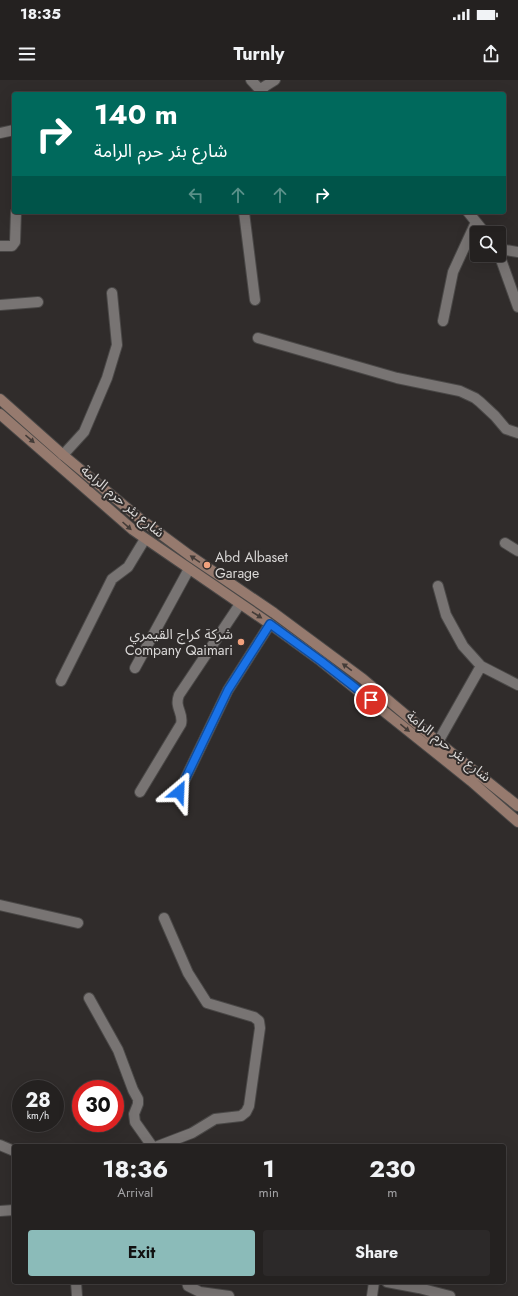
<!DOCTYPE html>
<html lang="en">
<head>
<meta charset="utf-8">
<style>
  :root { --surface:#242120; --page:#2c2929; --text:#f1f3f6; --muted:#a3a3a5; --line:#413e3e; --accent:#8bbbb9 }
  body { margin:0; font-family:Jost,"Noto Sans Arabic",sans-serif; background:var(--page); color:var(--text); height:100vh; display:flex; flex-direction:column; font-size:15px; white-space:nowrap }
  * { box-sizing:border-box; margin:0 }
  p { font-size:13px; color:var(--muted) }
  .icon { flex:none; width:22px; height:22px; fill:none; stroke:currentColor; stroke-width:2; stroke-linecap:round; stroke-linejoin:round }
  .map { position:relative; flex:1; overflow:hidden }
  .panel { position:absolute; left:12px; top:1064px; width:494px; height:140px; display:flex; flex-direction:column; background:var(--surface); border-radius:4px; box-shadow:0 4px 16px #0002,0 0 0 1px var(--line) }
  .panel>* { flex:none }
  .guide { position:absolute; left:12px; top:12px; width:494px; height:122px; border-radius:4px; box-shadow:0 4px 16px #0002,0 0 0 1px var(--line); background:#00695c; color:#fff; overflow:hidden }
  .tools { position:absolute; left:470px; top:146px; display:grid; gap:8px }
  .tools a { display:grid; place-items:center; width:36px; height:36px; border-radius:4px; background:var(--surface); box-shadow:0 4px 16px #0002,0 0 0 1px var(--line); font-size:20px }
  .speed { position:absolute; left:12px; top:1000px; display:flex; gap:8px; font-size:20px; font-weight:700; text-align:center }
  .speed>* { display:grid; place-content:center; width:52px; height:52px; border-radius:50%; background:var(--surface); box-shadow:0 4px 16px #0002,0 0 0 1px var(--line); line-height:1 }
  .speed small { font-size:10px; font-weight:400 }
  .speed .limit { border:6px solid #d22; background:#fff; color:#111 }
  .pin { position:absolute; display:grid; place-items:center; width:34px; height:34px; color:#fff; margin:-17px; border:2px solid #fff; border-radius:50%; box-shadow:0 1px 4px #0007 }
  .me { position:absolute; width:44px; margin:-22px; rotate:26deg; stroke-linejoin:round; filter:drop-shadow(0 0 3px #0008) }
  .turn { display:flex; align-items:center; gap:14px; height:84px; padding:0 16px; font-size:18px }
  .turn .icon { width:52px; height:52px; stroke-width:2.5 }
  .turn b { display:block; font-size:28px; line-height:34px }
  .lanes { display:flex; align-items:center; height:38px; padding:0 16px; background:#0003; justify-content:center; gap:20px; direction:ltr }
  .lanes .off { opacity:.35 }
  .eta { display:flex; justify-content:space-evenly; align-items:center; height:68px; text-align:center }
  .eta b { font-size:24px; font-weight:700; line-height:28px }
  .action { display:flex; gap:8px; margin-top:auto; padding:8px 16px }
  .action a { flex:1; height:46px; border-radius:4px; background:var(--accent); color:#111; font-size:16px; font-weight:700; line-height:46px; text-align:center }
  .action a+a { background:var(--page); color:var(--text) }
  .status { display:flex; justify-content:space-between; align-items:center; height:28px; padding:0 20px; background:var(--surface); direction:ltr }
  .status svg { height:11px; fill:currentColor }
  header { display:flex; justify-content:space-between; align-items:center; height:52px; padding:0 16px; background:var(--surface); font-size:18px; font-weight:700 }
  .map>svg:first-child { display:block }
  .lines { fill:none; stroke-linecap:round; stroke-linejoin:round }
  .minor-casing { stroke:#4a4847; stroke-width:12 }
  .tertiary-casing { stroke:#4a4847; stroke-width:12 }
  .secondary-casing { stroke:#4a4847; stroke-width:12 }
  .minor { stroke:#787473; stroke-width:10 }
  .tertiary { stroke:#787473; stroke-width:10 }
  .secondary { stroke:#967a6e; stroke-width:10 }
  .oneway { fill:#443c38 }
  .route-casing { stroke:#114b97; stroke-width:10 }
  .route { stroke:#1a73e8; stroke-width:7 }
  .poi-dot { fill:#f1a17d; stroke:#302c2b; stroke-width:1.5 }
  .labels { text-anchor:middle; stroke-width:4; stroke-linejoin:round; paint-order:stroke }
  .street-label { font-size:14px; fill:#dad8d7; stroke:#302c2b }
  .poi-label { font-size:14px; fill:#dad8d7; stroke:#302c2b; text-anchor:start }
</style>
</head>
<body>
<div class="status"><b>18:35</b><svg viewBox="0 0 49 12"><path d="M0 12V9h3v3zM5 12V6h3v6zM10 12V3h3v9zM15 12V0h3v12zM26 1h20v11H26zM47 4h2v5h-2z"/></svg></div>
<header><svg class="icon" aria-label="menu" viewBox="0 0 24 24"><path d="M4 6h16M4 12h16M4 18h16"/></svg>Turnly<svg class="icon" aria-label="share" viewBox="0 0 24 24"><path d="M12 15V3M7 8l5-5 5 5M5 13v7h14v-7"/></svg></header>
<div class="map">
<svg width="518" height="1216" viewBox="0 0 518 1216">
  <rect width="100%" height="100%" fill="#302c2b"/>
  <g class="lines">
    <g class="minor-casing">
      <path id="minor" d="M 251,0 L 264,14
        M 258,14 L 259,10 L 275,0
        M 0,53 L 14,50
        M 244,132 L 255,220
        M 468,132 L 485,153
        M 0,166 L 12,166 L 15,162 L 16,132
        M 499,169 L 518,172
        M 499,174 L 518,227
        M 0,225 L 38,222
        M 443,241 L 453,192 L 476,142
        M 258,258 L 397,298 L 460,311 L 475,318 L 480,322 L 495,336 L 506,349 L 518,353
        M 63,375 L 84,352 L 107,298 L 117,265 L 112,213
        M 505,463 L 518,471
        M 438,506 L 446,535 L 463,566 L 481,586 L 518,605
        M 135,588 L 189,489
        M 61,601 L 112,499 L 128,487 L 145,459
        M 438,662 L 481,586
        M 140,712 L 181,644 C 184,633 174,628 179,615 L 240,524
        M 179,712 L 228,610 L 270,544
        M 0,825 L 78,843
        M 89,918 L 118,970 L 133,1010 L 138,1019 L 138,1024 L 134,1034 L 135,1042 L 152,1066
        M 158,1066 L 192,1053 L 215,1039 L 241,1036 L 246,1032 L 249,1026 L 260,948 L 259,941 L 254,937 L 207,923 L 188,893 L 164,838
        M 0,1131 L 14,1130
        M 187,1202 L 188,1206 L 200,1212 L 229,1216
        M 387,1202 L 419,1208 L 450,1216
        M 372,1216 L 374,1202"/>
    </g>
    <g class="tertiary-casing">
      <path id="tertiary" d="M 0,1065 L 14,1071
        M 76,1202 L 77,1216"/>
    </g>
    <g class="secondary-casing">
      <path id="secondary" d="M 0,319 L 63,375 L 139,438 L 189,475 L 274,533 L 363,599 L 438,662 L 518,726
        M 0,334 L 133,450 L 270,544 L 321,581 L 471,701 L 518,742"/>
    </g>
    <use href="#minor" class="minor"/>
    <use href="#tertiary" class="tertiary"/>
    <use href="#secondary" class="secondary"/>
  </g>
  <defs><path id="oneway-solid" d="M-6-.8H1V-3.2L6.5 0L1 3.2V.8H-6Z"/></defs>
  <g class="oneway">
    <use href="#oneway-solid" transform="translate(30 359) rotate(41)"/>
    <use href="#oneway-solid" transform="translate(127 446) rotate(42)"/>
    <use href="#oneway-solid" transform="translate(195 479) rotate(-146)"/>
    <use href="#oneway-solid" transform="translate(257 535) rotate(33)"/>
    <use href="#oneway-solid" transform="translate(347 587) rotate(-144)"/>
    <use href="#oneway-solid" transform="translate(405 648) rotate(39)"/>
  </g>
  <g class="lines">
    <g class="route-casing">
      <path id="route" d="M 179,712 L 228,610 L 270,544 L 321,581 L 371,620"/>
    </g>
    <use href="#route" class="route"/>
  </g>
  <g class="poi-dot">
    <circle cx="207" cy="485" r="4"/>
    <circle cx="241" cy="562" r="4"/>
  </g>
  <g class="labels">
    <g class="street-label">
      <text transform="translate(123 421) rotate(40)" y="5">شارع بئر حرم الرامة</text>
      <text transform="translate(449 666) rotate(39)" y="5">شارع بئر حرم الرامة</text>
    </g>
    <g class="poi-label">
      <text x="215" y="482">Abd Albaset<tspan x="215" dy="16">Garage</tspan></text>
      <text x="233" y="559" text-anchor="end">شركة كراج القيمري<tspan x="233" dy="16">Company Qaimari</tspan></text>
    </g>
  </g>
</svg>
<div class="tools">
<a><svg class="icon" aria-label="search" viewBox="0 0 24 24"><circle cx="10" cy="10" r="6"/><path d="M15 15l6 6"/></svg></a>
</div>
<div class="speed"><div>28<small>km/h</small></div><div class="limit">30</div></div>
<div class="pin" style="left:371px;top:620px;background:#d93025"><svg class="icon" aria-label="arrive" viewBox="0 0 24 24"><path d="M6 21V4h12l-3 4 3 4H6"/></svg></div>
<svg class="me" style="left:179px;top:712px" viewBox="-20 -20 40 40"><path d="M0-17L14 15 0 8-14 15z" fill="#1a73e8" stroke="#fff" stroke-width="4"/></svg>
<div class="guide">
<div class="turn"><svg class="icon" aria-label="right" viewBox="0 0 24 24"><path d="M7 20v-9h11M14 6l5 5-5 5"/></svg><div><b>140 m</b>شارع بئر حرم الرامة</div></div>
<div class="lanes"><svg class="icon off" aria-label="left" viewBox="0 0 24 24"><path d="M17 20v-9H6M10 6l-5 5 5 5"/></svg><svg class="icon off" aria-label="ahead" viewBox="0 0 24 24"><path d="M12 20V5M6 11l6-6 6 6"/></svg><svg class="icon off" aria-label="ahead" viewBox="0 0 24 24"><path d="M12 20V5M6 11l6-6 6 6"/></svg><svg class="icon" aria-label="right" viewBox="0 0 24 24"><path d="M7 20v-9h11M14 6l5 5-5 5"/></svg></div>
</div>
<section class="panel">
<div class="eta">
<div><b>18:36</b><p>Arrival</p></div>
<div><b>1</b><p>min</p></div>
<div><b>230</b><p>m</p></div>
</div>
<div class="action"><a>Exit</a><a>Share</a></div>
</section>
</div>
</body>
</html>
